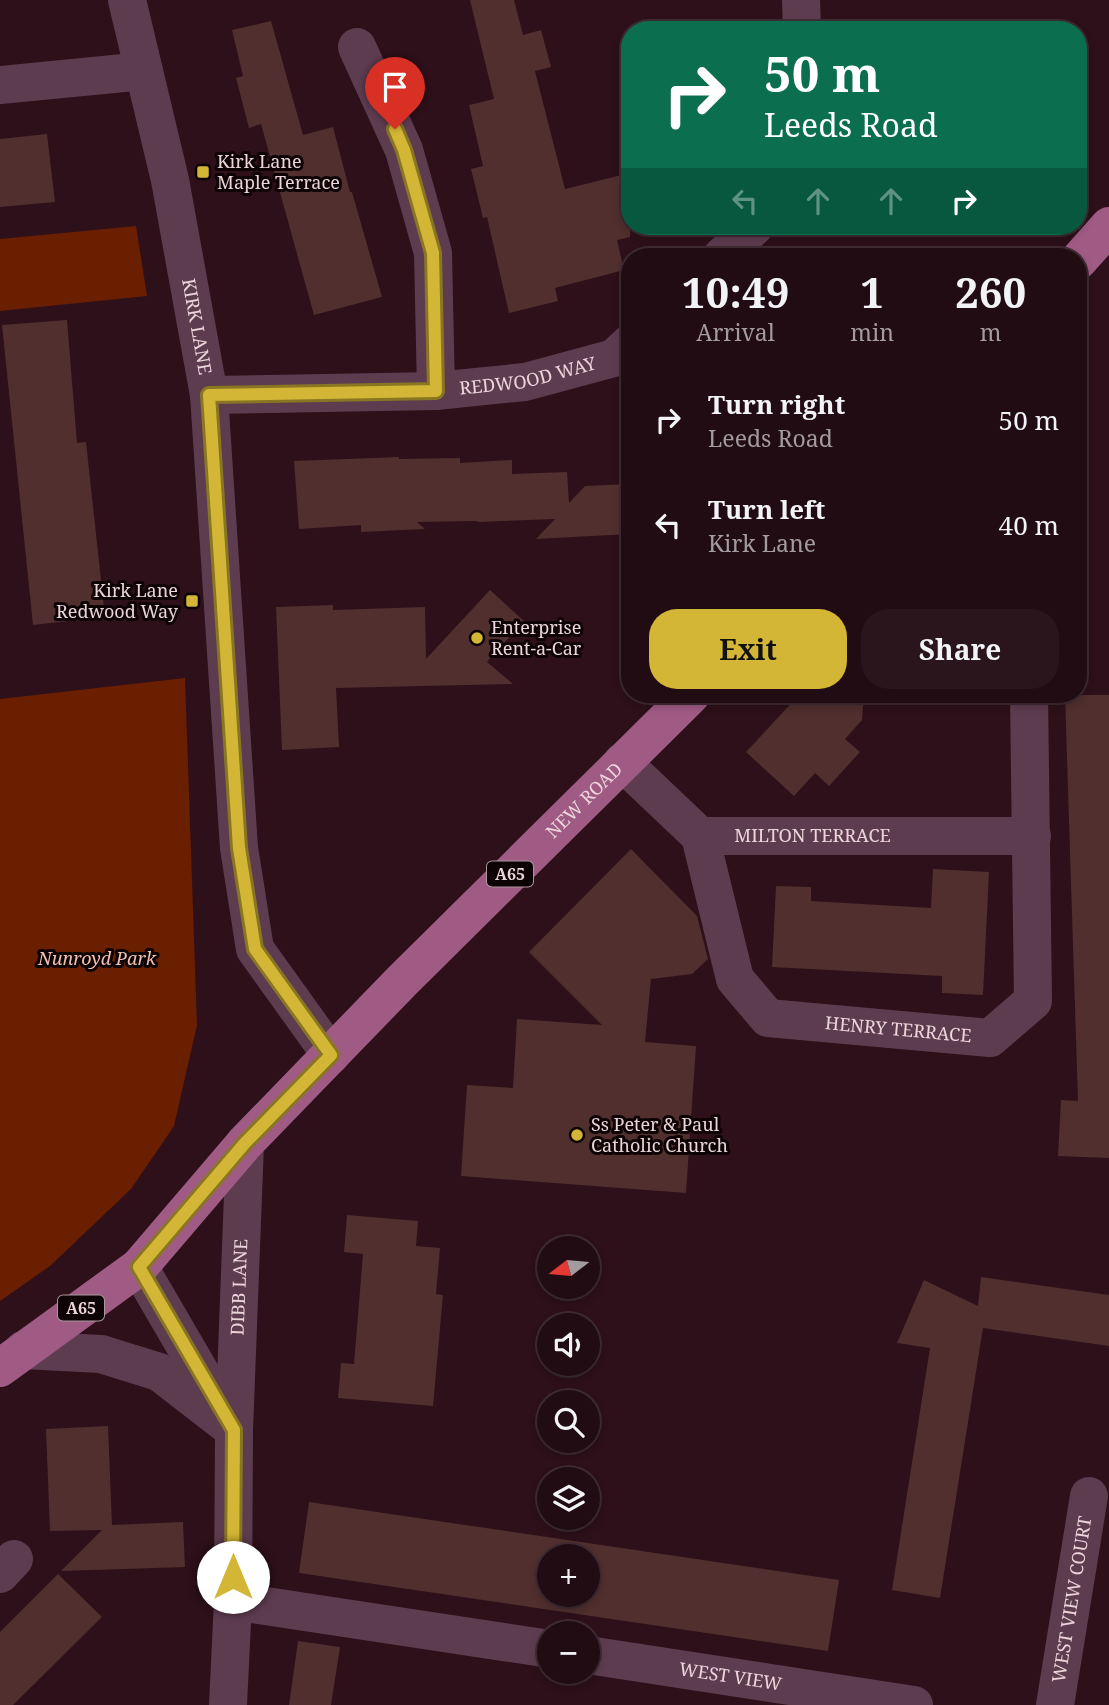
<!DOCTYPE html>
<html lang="en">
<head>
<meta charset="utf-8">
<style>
  :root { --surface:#220c13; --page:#2a151c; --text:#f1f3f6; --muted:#a29ba0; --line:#3f2c33; --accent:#d3b635 }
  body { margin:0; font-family:"Noto Serif",serif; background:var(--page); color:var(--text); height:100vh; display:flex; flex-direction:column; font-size:26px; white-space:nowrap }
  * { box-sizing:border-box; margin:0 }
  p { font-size:23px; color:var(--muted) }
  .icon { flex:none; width:38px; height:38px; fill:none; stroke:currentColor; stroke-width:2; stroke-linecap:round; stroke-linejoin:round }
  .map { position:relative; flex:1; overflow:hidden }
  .details { position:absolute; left:621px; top:248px; width:466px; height:455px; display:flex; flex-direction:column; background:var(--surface); border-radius:28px; box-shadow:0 4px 10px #0003,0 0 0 2px var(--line) }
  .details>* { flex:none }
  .hud { position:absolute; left:621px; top:21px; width:466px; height:214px; border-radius:28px; box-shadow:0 4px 10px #0003,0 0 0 2px var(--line); background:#0b6e4f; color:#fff; overflow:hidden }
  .needle { width:46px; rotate:254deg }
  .tools { position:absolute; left:537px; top:1236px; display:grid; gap:14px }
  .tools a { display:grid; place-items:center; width:63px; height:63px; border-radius:50%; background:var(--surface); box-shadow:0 4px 10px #0003,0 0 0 2px var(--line); font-size:35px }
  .pin { position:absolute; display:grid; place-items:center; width:60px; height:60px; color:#fff; margin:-72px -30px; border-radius:50% 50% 50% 0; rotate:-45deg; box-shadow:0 0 7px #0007 }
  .pin .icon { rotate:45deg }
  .me { position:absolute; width:77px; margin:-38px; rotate:0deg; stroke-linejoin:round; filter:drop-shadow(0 0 5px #0008) }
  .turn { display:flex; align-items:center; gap:24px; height:147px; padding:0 28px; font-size:32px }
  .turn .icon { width:91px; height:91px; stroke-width:2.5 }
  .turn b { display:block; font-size:49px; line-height:60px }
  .lanes { display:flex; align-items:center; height:66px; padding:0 28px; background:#0003; justify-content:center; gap:35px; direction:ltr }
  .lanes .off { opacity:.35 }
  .eta { display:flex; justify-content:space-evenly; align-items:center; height:119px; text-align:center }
  .eta b { font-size:42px; font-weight:700; line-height:49px }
  .cta { display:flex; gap:14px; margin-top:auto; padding:14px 28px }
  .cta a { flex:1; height:80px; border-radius:28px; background:var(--accent); color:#111; font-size:28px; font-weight:700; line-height:80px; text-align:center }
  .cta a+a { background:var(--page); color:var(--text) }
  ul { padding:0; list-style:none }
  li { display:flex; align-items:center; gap:21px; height:105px; padding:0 28px }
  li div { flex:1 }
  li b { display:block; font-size:26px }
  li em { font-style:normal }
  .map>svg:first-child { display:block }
  .green { fill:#6a1f00 }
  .building { fill:#502f2e; fill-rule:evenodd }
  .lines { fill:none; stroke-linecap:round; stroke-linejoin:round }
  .minor { stroke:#5e3c50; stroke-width:38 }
  .major { stroke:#a05b85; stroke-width:38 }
  .route-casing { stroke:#897622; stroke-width:18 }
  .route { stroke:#d3b635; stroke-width:12 }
  .poi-dot { fill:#d3b635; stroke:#0d0305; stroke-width:2.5 }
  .labels { text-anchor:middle; stroke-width:6; stroke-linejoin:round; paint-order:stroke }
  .shield { fill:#0d0305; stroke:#a8969a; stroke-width:2 }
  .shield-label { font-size:16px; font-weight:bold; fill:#ebd5da }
  .poi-label { font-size:18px; fill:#ebd5da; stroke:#0d0305; text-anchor:start }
  .street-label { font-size:18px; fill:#ebd5da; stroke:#0d0305 }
  .park-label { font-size:18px; font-style:italic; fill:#f3c1b0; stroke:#0d0305 }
</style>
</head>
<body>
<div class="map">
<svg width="1109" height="1705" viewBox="0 0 1109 1705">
  <rect width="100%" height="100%" fill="#2d1019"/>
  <path class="green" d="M 136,226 L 147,296 L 0,311 L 0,239 Z
    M 185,678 L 197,1025 L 174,1126 L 131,1189 L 50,1266 L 0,1301 L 0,699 Z"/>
  <path class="building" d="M 470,0 L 514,0 L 523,35 L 541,30 L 551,67 L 535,71 L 565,189 L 630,173 L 630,237 L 617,240 L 624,270 L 555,288 L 558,301 L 509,313 L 487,217 L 483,218 L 471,169 L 483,166 L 469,105 L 494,99 Z
    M 271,21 L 303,135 L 333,127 L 350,192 L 352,192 L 382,297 L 314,315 L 261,124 L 249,128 L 236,78 L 243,76 L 232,30 Z
    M 47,134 L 55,202 L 0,207 L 0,139 Z
    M 67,320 L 77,443 L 86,442 L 105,617 L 33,625 L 2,325 Z
    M 399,457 L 399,459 L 460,458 L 460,463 L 512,460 L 512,474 L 567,472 L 569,503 L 585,486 L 630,484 L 630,534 L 536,539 L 555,519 L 478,522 L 477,521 L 417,522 L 425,529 L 361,532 L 361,525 L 299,529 L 294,461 Z
    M 490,590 L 524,621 L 487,662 L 513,684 L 336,688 L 339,747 L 282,750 L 276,607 L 333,605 L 333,610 L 425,607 L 426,659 Z
    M 799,695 L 864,695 L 862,720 L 845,739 L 860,752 L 829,786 L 815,773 L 794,796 L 746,752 Z
    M 1065,695 L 1109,695 L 1109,1158 L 1058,1156 L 1061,1100 L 1078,1101 Z
    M 631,849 L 697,916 L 708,959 L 692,974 L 651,979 L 645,1042 L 696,1046 L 686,1193 L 461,1176 L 467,1085 L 513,1088 L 517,1019 L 602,1025 L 529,952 Z
    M 933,869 L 989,872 L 983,995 L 942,993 L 942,976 L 772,967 L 776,886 L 811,887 L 811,901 L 931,908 Z
    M 347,1215 L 418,1221 L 416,1246 L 440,1248 L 436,1294 L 443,1295 L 433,1406 L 338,1398 L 341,1363 L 354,1364 L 363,1254 L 344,1252 Z
    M 981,1277 L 1109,1295 L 1109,1346 L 983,1328 L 940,1598 L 892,1590 L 930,1348 L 897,1343 L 924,1280 L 978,1306 Z
    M 108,1426 L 112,1525 L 183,1522 L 185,1567 L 61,1571 L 102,1530 L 50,1531 L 46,1429 Z
    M 309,1502 L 839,1580 L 828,1651 L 299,1573 ZM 550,1556 L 588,1556 L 588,1594 L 550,1594 Z
    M 58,1574 L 102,1617 L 13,1705 L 0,1705 L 0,1632 Z
    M 298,1641 L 340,1647 L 331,1705 L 289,1705 Z"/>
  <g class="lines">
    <g class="minor">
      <path id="s1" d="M 127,0 L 170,180 L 209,395 L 239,848 L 255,949 L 331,1055"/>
      <path d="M 801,0 L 802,30"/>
      <path d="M 357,47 L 404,150 L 433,253 L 436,391"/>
      <path d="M 0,85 L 144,71"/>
      <path d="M 721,257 L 755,226"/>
      <path id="s2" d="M 209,395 L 436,391 L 525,382 L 614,358 L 630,343"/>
      <path id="s3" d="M 622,762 L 700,836 L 1032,836"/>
      <path id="s4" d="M 700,836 L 735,979 L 768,1018 L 990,1038 L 1033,1001 L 1029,695"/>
      <path d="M 139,1267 L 224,1413"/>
      <path d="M 23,1350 L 101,1354 L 159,1372 L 234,1430"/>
      <path d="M 0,1574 L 14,1559"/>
      <path d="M 233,1601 L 550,1649"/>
      <path id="s5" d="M 588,1655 L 914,1705"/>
      <path id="s6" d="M 228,1705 L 233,1601 L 234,1430 L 245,1143"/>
      <path id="s7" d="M 1055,1705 L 1089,1496"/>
    </g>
    <g class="major">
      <path d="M 1078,261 L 1109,226"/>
      <path id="s8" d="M 0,1368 L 139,1267 L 245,1143 L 402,981 L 691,695"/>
    </g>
  </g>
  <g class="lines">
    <g class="route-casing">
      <path id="route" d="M 233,1577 L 234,1430 L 139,1267 L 245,1143 L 331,1055 L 255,949 L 239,848 L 209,395 L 436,391 L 433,253 L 404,150 L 395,129"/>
    </g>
    <use href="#route" class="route"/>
  </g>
  <g class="poi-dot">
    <rect x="196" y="165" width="14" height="14" rx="3.5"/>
    <rect x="185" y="594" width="14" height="14" rx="3.5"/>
    <circle cx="477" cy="638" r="7"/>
    <circle cx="577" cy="1135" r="7"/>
  </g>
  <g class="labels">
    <g class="shield">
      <rect x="487" y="861.5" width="46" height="25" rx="5"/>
      <rect x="58" y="1295.5" width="46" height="25" rx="5"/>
    </g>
    <g class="shield-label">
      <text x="510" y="880">A65</text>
      <text x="81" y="1314">A65</text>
    </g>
    <g class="poi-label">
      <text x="217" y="168">Kirk Lane<tspan x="217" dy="21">Maple Terrace</tspan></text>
      <text x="178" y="597" text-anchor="end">Kirk Lane<tspan x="178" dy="21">Redwood Way</tspan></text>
      <text x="491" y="634">Enterprise<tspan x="491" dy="21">Rent-a-Car</tspan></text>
      <text x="591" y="1131">Ss Peter &amp; Paul<tspan x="591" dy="21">Catholic Church</tspan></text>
    </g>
    <g class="street-label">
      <text dy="6" stroke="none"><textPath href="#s1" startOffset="334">KIRK LANE</textPath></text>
      <text dy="6" stroke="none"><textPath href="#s2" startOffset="320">REDWOOD WAY</textPath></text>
      <text dy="6" stroke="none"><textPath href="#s8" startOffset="817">NEW ROAD</textPath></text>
      <text dy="6" stroke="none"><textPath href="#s3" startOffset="220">MILTON TERRACE</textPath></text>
      <text dy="6" stroke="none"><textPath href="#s4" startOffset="329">HENRY TERRACE</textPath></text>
      <text dy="6" stroke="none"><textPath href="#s6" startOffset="418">DIBB LANE</textPath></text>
      <text dy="6" stroke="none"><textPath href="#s7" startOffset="107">WEST VIEW COURT</textPath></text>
      <text dy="6" stroke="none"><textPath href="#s5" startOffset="144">WEST VIEW</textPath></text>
    </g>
    <g class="park-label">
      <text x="97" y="965">Nunroyd Park</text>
    </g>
  </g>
</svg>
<div class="tools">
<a><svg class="needle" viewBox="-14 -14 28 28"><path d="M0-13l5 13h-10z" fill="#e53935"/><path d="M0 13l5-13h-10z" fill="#a29ba0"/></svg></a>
<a><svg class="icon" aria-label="sound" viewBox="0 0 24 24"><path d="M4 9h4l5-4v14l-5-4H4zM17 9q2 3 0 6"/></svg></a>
<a><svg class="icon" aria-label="search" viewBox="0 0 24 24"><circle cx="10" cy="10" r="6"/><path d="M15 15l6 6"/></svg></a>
<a><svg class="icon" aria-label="layers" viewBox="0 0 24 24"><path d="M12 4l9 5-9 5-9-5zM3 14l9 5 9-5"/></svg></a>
<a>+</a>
<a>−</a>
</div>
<div class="pin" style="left:395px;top:129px;background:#d93025"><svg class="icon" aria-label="arrive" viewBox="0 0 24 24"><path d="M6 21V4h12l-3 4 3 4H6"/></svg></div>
<svg class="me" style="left:233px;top:1577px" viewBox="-20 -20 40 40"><circle r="19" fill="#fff"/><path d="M0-13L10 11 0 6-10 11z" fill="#d3b635"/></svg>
<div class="hud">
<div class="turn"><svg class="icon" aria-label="right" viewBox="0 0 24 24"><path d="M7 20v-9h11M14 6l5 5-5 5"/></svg><div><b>50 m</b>Leeds Road</div></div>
<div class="lanes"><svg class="icon off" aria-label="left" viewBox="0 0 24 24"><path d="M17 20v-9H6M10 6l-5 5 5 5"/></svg><svg class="icon off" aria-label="ahead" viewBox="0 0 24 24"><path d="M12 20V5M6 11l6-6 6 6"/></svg><svg class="icon off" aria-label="ahead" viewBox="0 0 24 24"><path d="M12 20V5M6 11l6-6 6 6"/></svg><svg class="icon" aria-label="right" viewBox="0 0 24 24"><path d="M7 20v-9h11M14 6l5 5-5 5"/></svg></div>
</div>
<section class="details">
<div class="eta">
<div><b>10:49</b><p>Arrival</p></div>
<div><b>1</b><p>min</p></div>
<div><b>260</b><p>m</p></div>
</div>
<ul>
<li><svg class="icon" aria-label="right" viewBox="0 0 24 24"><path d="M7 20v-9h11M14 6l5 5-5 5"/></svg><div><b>Turn right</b><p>Leeds Road</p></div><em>50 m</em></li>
<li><svg class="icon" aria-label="left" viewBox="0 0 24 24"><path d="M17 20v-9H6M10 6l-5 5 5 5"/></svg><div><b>Turn left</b><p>Kirk Lane</p></div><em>40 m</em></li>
</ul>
<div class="cta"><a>Exit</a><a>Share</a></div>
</section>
</div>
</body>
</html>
